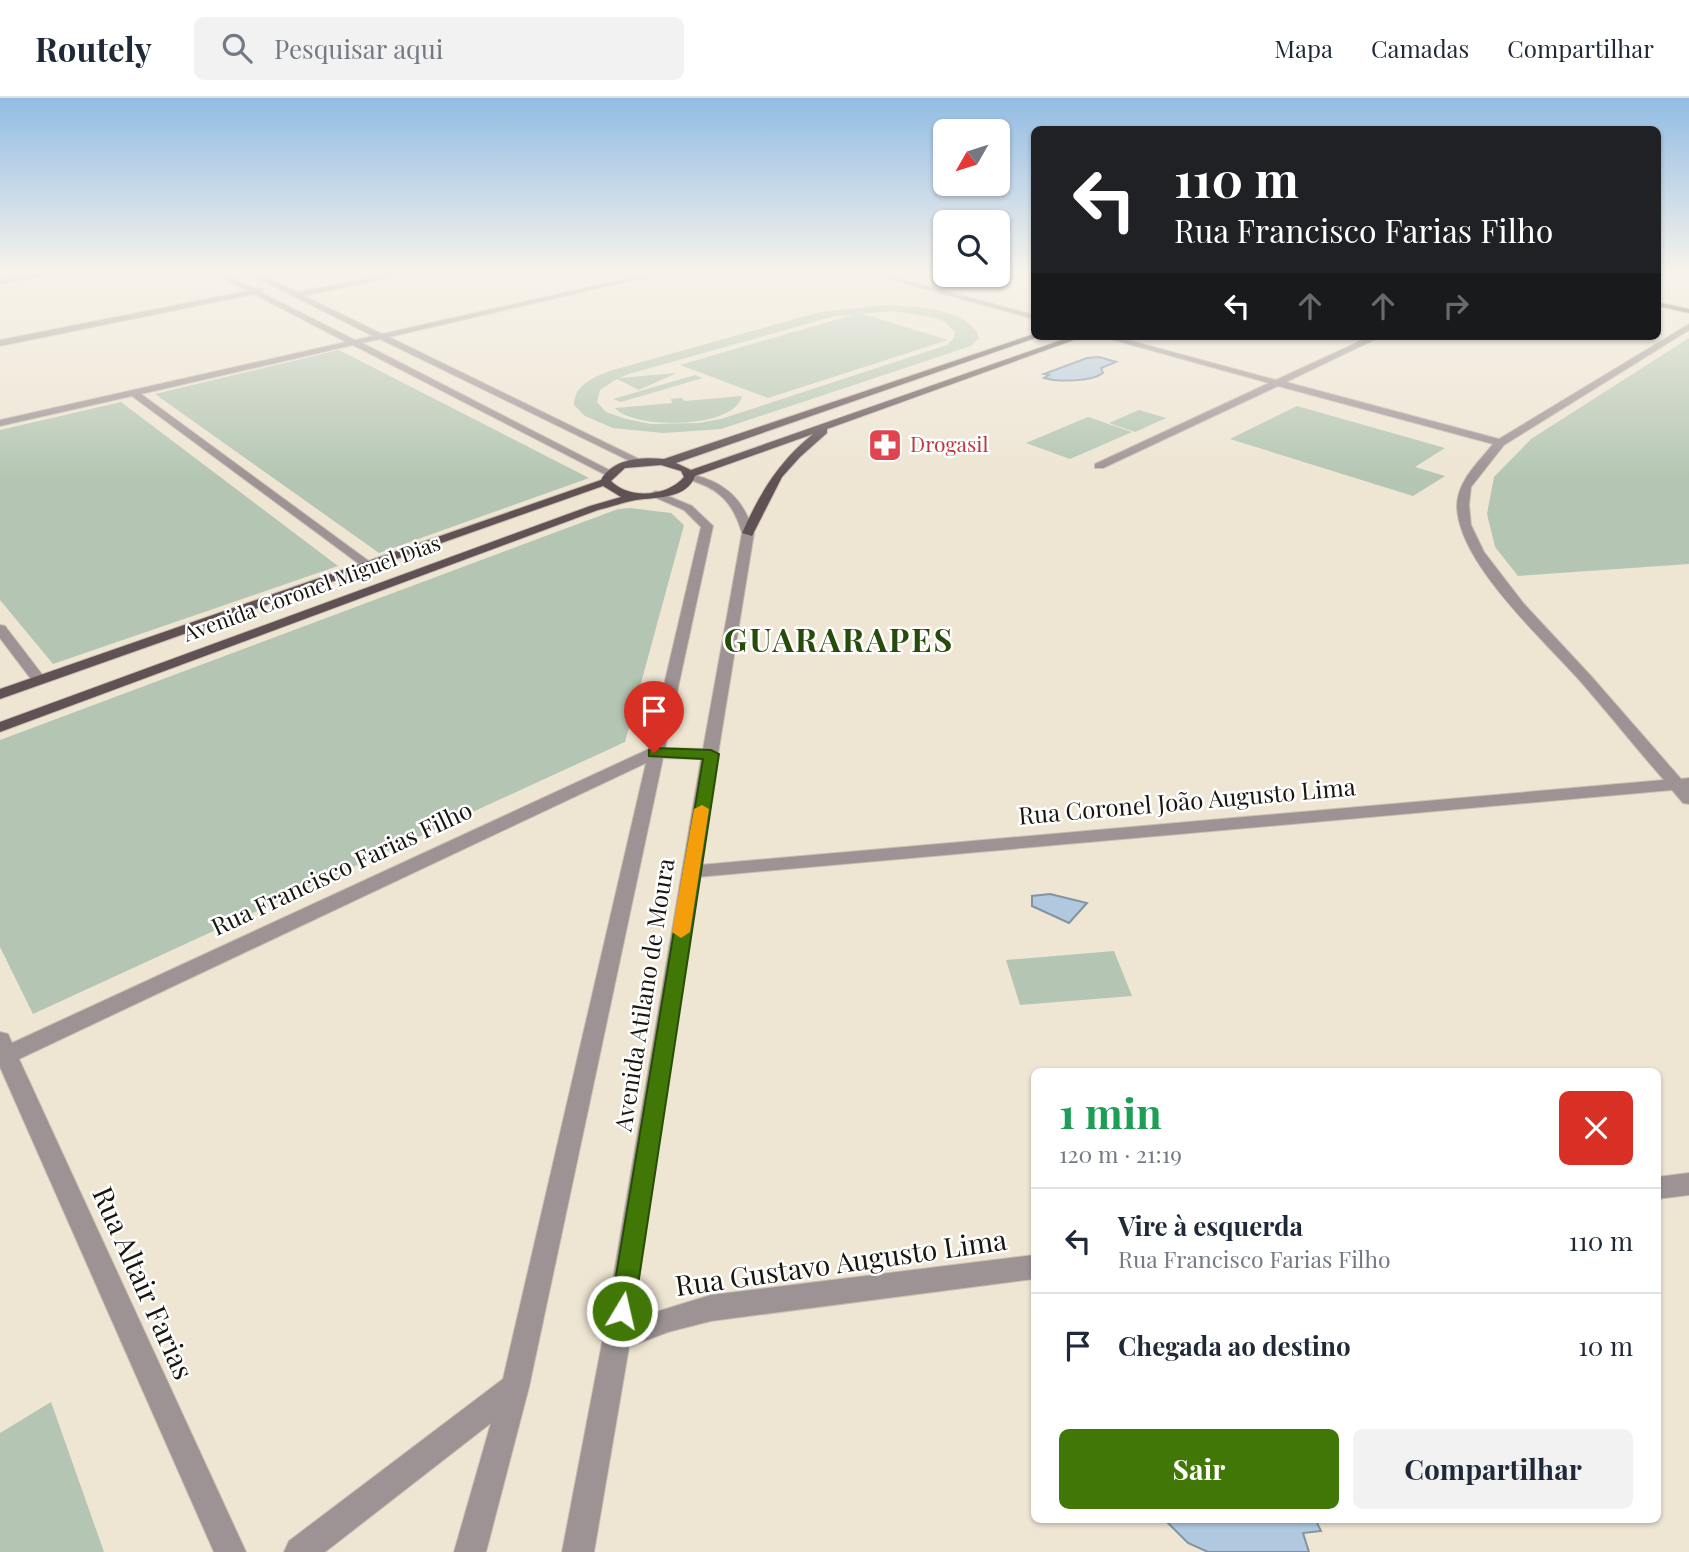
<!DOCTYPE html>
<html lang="pt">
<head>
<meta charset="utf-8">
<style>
  :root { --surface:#fff; --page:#f2f2f3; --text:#1f2937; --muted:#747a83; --line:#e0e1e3; --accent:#407707 }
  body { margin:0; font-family:"Playfair Display",serif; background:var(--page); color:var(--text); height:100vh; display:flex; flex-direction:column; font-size:26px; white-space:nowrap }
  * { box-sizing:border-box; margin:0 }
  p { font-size:23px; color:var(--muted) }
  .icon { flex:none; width:38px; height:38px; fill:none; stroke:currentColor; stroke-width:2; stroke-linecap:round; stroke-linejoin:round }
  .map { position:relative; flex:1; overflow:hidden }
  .details { position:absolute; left:1031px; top:970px; width:630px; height:455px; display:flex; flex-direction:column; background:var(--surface); border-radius:10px; box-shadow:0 2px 5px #0004 }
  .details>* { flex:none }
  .hud { position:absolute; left:1031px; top:28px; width:630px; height:214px; border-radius:10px; box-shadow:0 2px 5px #0004; background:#202124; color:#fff; overflow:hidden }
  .needle { width:46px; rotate:231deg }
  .buttons { position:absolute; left:933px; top:21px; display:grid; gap:14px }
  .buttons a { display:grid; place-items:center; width:77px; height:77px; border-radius:10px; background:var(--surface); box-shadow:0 2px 5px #0004; font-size:35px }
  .pin { position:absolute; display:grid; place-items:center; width:60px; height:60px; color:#fff; margin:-72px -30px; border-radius:50% 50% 50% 0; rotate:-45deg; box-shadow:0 0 7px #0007 }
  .pin .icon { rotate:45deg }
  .me { position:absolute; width:77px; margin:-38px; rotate:9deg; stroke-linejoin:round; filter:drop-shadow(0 0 5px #0008) }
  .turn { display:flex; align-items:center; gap:24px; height:147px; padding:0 28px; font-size:32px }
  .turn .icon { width:91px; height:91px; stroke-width:2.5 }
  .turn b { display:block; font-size:49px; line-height:60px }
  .lanes { display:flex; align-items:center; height:66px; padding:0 28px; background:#0003; justify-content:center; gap:35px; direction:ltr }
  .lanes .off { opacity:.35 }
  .round { display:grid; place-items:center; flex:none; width:74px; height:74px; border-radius:10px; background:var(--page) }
  .headline { display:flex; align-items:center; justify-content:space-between; height:119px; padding:0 28px }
  h1 { font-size:42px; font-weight:700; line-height:52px; color:#1e9e55 }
  .primary-button { display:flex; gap:14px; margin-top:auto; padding:14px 28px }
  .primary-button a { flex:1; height:80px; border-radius:10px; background:var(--accent); color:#fff; font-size:28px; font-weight:700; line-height:80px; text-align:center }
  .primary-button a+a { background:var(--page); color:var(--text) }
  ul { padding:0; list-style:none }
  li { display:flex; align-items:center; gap:21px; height:105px; padding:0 28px; border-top:2px solid var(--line) }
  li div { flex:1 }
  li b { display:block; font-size:26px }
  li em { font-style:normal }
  header { display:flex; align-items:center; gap:42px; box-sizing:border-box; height:98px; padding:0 35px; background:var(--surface); border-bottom:2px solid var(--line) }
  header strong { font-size:33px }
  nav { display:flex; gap:38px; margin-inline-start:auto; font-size:24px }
  .search { width:490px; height:63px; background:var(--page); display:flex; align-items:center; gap:18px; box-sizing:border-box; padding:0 24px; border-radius:10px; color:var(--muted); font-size:26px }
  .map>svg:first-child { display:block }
  .green { fill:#b4c6b3; fill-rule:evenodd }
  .water { fill:#b1c9df; stroke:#8393a1; stroke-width:2 }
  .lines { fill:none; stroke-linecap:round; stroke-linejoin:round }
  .minor-casing { stroke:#c8c0b0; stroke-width:2 }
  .major-casing { stroke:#c8c0b0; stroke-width:2 }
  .minor { fill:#9d9395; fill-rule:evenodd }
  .major { fill:#605154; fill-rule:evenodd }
  .route { fill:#407707; stroke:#2a4d05; stroke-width:2 }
  .slow { fill:#f59e0b }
  .labels { text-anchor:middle; stroke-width:5; stroke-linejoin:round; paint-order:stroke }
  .far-health-label { font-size:21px; fill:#be3a42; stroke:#fff; text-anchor:start }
  .far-street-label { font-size:21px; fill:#191610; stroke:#fff }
  .street-label { font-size:24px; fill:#191610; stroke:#fff }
  .near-street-label { font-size:28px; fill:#191610; stroke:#fff }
  .district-label { font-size:32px; font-weight:bold; letter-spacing:2px; fill:#274b08; stroke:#fff }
</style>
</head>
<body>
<header>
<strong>Routely</strong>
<div class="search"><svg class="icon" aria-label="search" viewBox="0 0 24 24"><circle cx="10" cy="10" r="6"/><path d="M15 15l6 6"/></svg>Pesquisar aqui</div>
<nav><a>Mapa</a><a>Camadas</a><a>Compartilhar</a></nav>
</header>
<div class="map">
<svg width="1689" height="1454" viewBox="0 0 1689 1454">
  <rect width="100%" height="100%" fill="#eee5d3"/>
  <path class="green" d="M 881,207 C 907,208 971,209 979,240 L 971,248 L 721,331 L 663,335 L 613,330 L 585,318 L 574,307 C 574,286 596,278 613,272 L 820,214 ZM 894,213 L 935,220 L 945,224 L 955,234 L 954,240 L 947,247 L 721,321 L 698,325 L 651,326 L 626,321 L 606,314 L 597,304 L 600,292 L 617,281 L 639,292 L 677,275 L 619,280 L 629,276 L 835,218 Z
    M 859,215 L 948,242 L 768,300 L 680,267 Z
    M 1689,240 L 1689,466 L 1518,478 L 1495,449 L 1487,416 L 1494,379 L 1531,341 Z
    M 339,252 L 589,380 L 379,455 L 155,296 Z
    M 695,277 L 703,280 L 621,304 L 613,301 Z
    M 742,298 C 735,331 634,332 615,310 L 672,305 L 671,301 L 682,300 L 684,303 Z
    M 121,304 L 338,468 L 53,566 L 0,502 L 0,332 Z
    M 1297,308 L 1445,350 L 1415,369 L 1445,378 L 1413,398 L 1230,341 Z
    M 1139,312 L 1166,320 L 1135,334 L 1109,325 Z
    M 1088,319 L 1132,334 L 1070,361 L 1026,345 Z
    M 630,410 L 671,415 L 684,427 L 625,644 L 33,916 L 0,849 L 0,642 L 618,411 Z
    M 1114,853 L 1132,898 L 1020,907 L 1006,862 Z
    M 51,1304 L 104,1454 L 0,1454 L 0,1335 Z"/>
  <path class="water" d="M 1099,259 L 1116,264 L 1101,270 L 1103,275 C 1091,284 1058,284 1044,280 L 1049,277 L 1044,276 L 1087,260 Z
    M 1050,796 L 1087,805 L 1069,825 L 1032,808 L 1032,798 Z
    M 1164,1421 L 1319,1421 L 1316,1423 L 1321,1433 L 1303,1435 L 1309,1454 L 1208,1454 L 1188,1445 Z"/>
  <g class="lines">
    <g class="minor-casing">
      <path id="minor" d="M 35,176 L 51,176 L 0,186 L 0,182 Z
        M 216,176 C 234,176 246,191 263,191 L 262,195 L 355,242 L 373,238 L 249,176 L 259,176 L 297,194 L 390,176 L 405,176 L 304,198 L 382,236 L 647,176 L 660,176 L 389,239 L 645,364 L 636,366 L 380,241 L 362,245 L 615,375 L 606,377 L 353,247 L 141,296 L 370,464 L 372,467 L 366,471 L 132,298 L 0,328 L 0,322 L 346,244 L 254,196 L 0,248 L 0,242 L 248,193 Z
        M 871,176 L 883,176 L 1034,217 L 1034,221 Z
        M 1689,226 L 1689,232 L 1504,347 L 1471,389 L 1469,407 L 1471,427 L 1484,454 L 1524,506 L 1591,578 L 1681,681 L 1689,680 L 1689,706 L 1683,705 L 1672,692 L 698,779 L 633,1221 L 711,1197 L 1034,1157 L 1034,1181 L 711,1223 L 668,1234 L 629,1249 L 594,1454 L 562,1454 L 603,1240 L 701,661 L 663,660 L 529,1289 L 486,1454 L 454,1454 L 491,1325 L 325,1454 L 284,1454 L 289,1443 L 503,1281 L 646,665 L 19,961 L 246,1454 L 214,1454 L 0,969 L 0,934 L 8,936 L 12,945 L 649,651 L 701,429 L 684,412 L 652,398 L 650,396 L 656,393 L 692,408 L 713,428 L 665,650 L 703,651 L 742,435 C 733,404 718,389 686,381 L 684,379 L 690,376 C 725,384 743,400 754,435 L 700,767 L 1664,682 C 1636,650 1609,616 1581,584 C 1544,542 1459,466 1457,409 C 1457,383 1478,365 1493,346 L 1278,288 L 1103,370 L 1095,370 L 1095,366 L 1269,285 L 1099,238 L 1113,238 L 1276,282 L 1371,238 L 1382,238 L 1286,284 L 1499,341 Z
        M 0,527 L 5,528 L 44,579 L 44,585 L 34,585 L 0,540 Z
        M 1689,1075 L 1689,1097 L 1657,1101 L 1657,1079 Z"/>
    </g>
    <g class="major-casing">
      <path id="major" d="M 1657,204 L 1689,211 L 1689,215 L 1657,208 Z
        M 1034,236 L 1041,238 L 676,365 L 691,372 L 1073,238 L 1085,238 L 827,331 L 827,335 L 800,359 L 782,379 L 752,438 L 742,435 C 760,395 779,363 813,336 L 695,378 C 687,401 657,399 636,402 C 624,404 611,409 598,412 L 0,634 L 0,624 L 590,408 L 621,399 L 603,388 L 0,601 L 0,591 L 601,382 C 613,360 642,359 664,361 ZM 661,367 L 681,373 L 684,379 C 668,398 630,402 611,383 L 625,370 Z"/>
    </g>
    <use href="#minor" class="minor"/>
    <use href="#major" class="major"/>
  </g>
  <linearGradient id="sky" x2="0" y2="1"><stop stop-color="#92bce4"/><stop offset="0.46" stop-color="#f7f3eb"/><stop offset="1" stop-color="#f7f3eb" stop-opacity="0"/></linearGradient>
  <rect width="1689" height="379" fill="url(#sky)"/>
  <path class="route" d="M 654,650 L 711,652 L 719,656 L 634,1213 L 630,1221 L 622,1225 L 613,1221 L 610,1213 L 703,661 L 649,658 L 649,652 Z"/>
  <path class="slow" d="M 702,707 L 709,711 L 690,834 L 681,840 L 672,834 L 694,711 Z"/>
  <defs>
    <g id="pharmacy-square" transform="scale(1.75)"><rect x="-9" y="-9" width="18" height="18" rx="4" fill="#e0444e" stroke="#fff"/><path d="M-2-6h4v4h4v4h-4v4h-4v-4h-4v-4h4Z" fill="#fff"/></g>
  </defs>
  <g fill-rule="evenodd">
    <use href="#pharmacy-square" x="885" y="347"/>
  </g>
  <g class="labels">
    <g class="far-health-label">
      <text x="910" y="354">Drogasil</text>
    </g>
    <g class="far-street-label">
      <text transform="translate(312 491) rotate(-20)" y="7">Avenida Coronel Miguel Dias</text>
    </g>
    <g class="street-label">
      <text transform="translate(1187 704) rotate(-5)" y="8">Rua Coronel João Augusto Lima</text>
      <text transform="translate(342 771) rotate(-25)" y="8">Rua Francisco Farias Filho</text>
      <text transform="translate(645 897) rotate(-81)" y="8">Avenida Atilano de Moura</text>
    </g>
    <g class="near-street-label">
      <text transform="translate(841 1165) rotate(-8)" y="10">Rua Gustavo Augusto Lima</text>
      <text transform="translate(143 1185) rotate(66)" y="10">Rua Altair Farias</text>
    </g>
    <g class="district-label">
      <text x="839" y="554">GUARARAPES</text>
    </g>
  </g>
</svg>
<div class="buttons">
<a><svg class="needle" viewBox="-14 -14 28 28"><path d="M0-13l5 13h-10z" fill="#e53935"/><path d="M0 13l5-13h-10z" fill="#747a83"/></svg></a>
<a><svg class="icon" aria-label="search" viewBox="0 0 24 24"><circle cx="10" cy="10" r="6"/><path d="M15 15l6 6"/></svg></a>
</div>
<div class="pin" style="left:654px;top:655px;background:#d93025"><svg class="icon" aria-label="arrive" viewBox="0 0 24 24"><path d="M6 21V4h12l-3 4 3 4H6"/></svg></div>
<svg class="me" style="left:622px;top:1213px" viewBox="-20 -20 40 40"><circle r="17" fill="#407707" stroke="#fff" stroke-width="3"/><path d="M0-11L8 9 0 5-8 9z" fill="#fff"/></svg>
<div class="hud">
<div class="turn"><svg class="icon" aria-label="left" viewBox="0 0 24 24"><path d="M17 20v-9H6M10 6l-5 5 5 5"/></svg><div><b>110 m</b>Rua Francisco Farias Filho</div></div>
<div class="lanes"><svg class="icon" aria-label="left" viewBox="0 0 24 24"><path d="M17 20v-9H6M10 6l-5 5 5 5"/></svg><svg class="icon off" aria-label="ahead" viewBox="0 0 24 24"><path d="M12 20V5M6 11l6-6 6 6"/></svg><svg class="icon off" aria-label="ahead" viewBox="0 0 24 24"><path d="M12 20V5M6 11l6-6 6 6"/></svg><svg class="icon off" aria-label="right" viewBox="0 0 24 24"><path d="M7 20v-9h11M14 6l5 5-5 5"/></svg></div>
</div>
<section class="details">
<div class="headline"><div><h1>1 min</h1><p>120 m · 21:19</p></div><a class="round" style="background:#d93025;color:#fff"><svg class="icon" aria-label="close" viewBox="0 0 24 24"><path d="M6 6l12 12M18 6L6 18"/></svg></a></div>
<ul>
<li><svg class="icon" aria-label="left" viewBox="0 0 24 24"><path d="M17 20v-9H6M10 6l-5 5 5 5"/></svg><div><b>Vire à esquerda</b><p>Rua Francisco Farias Filho</p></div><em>110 m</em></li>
<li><svg class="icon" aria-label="arrive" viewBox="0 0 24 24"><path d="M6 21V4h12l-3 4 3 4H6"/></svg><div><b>Chegada ao destino</b></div><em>10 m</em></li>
</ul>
<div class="primary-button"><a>Sair</a><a>Compartilhar</a></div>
</section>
</div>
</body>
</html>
